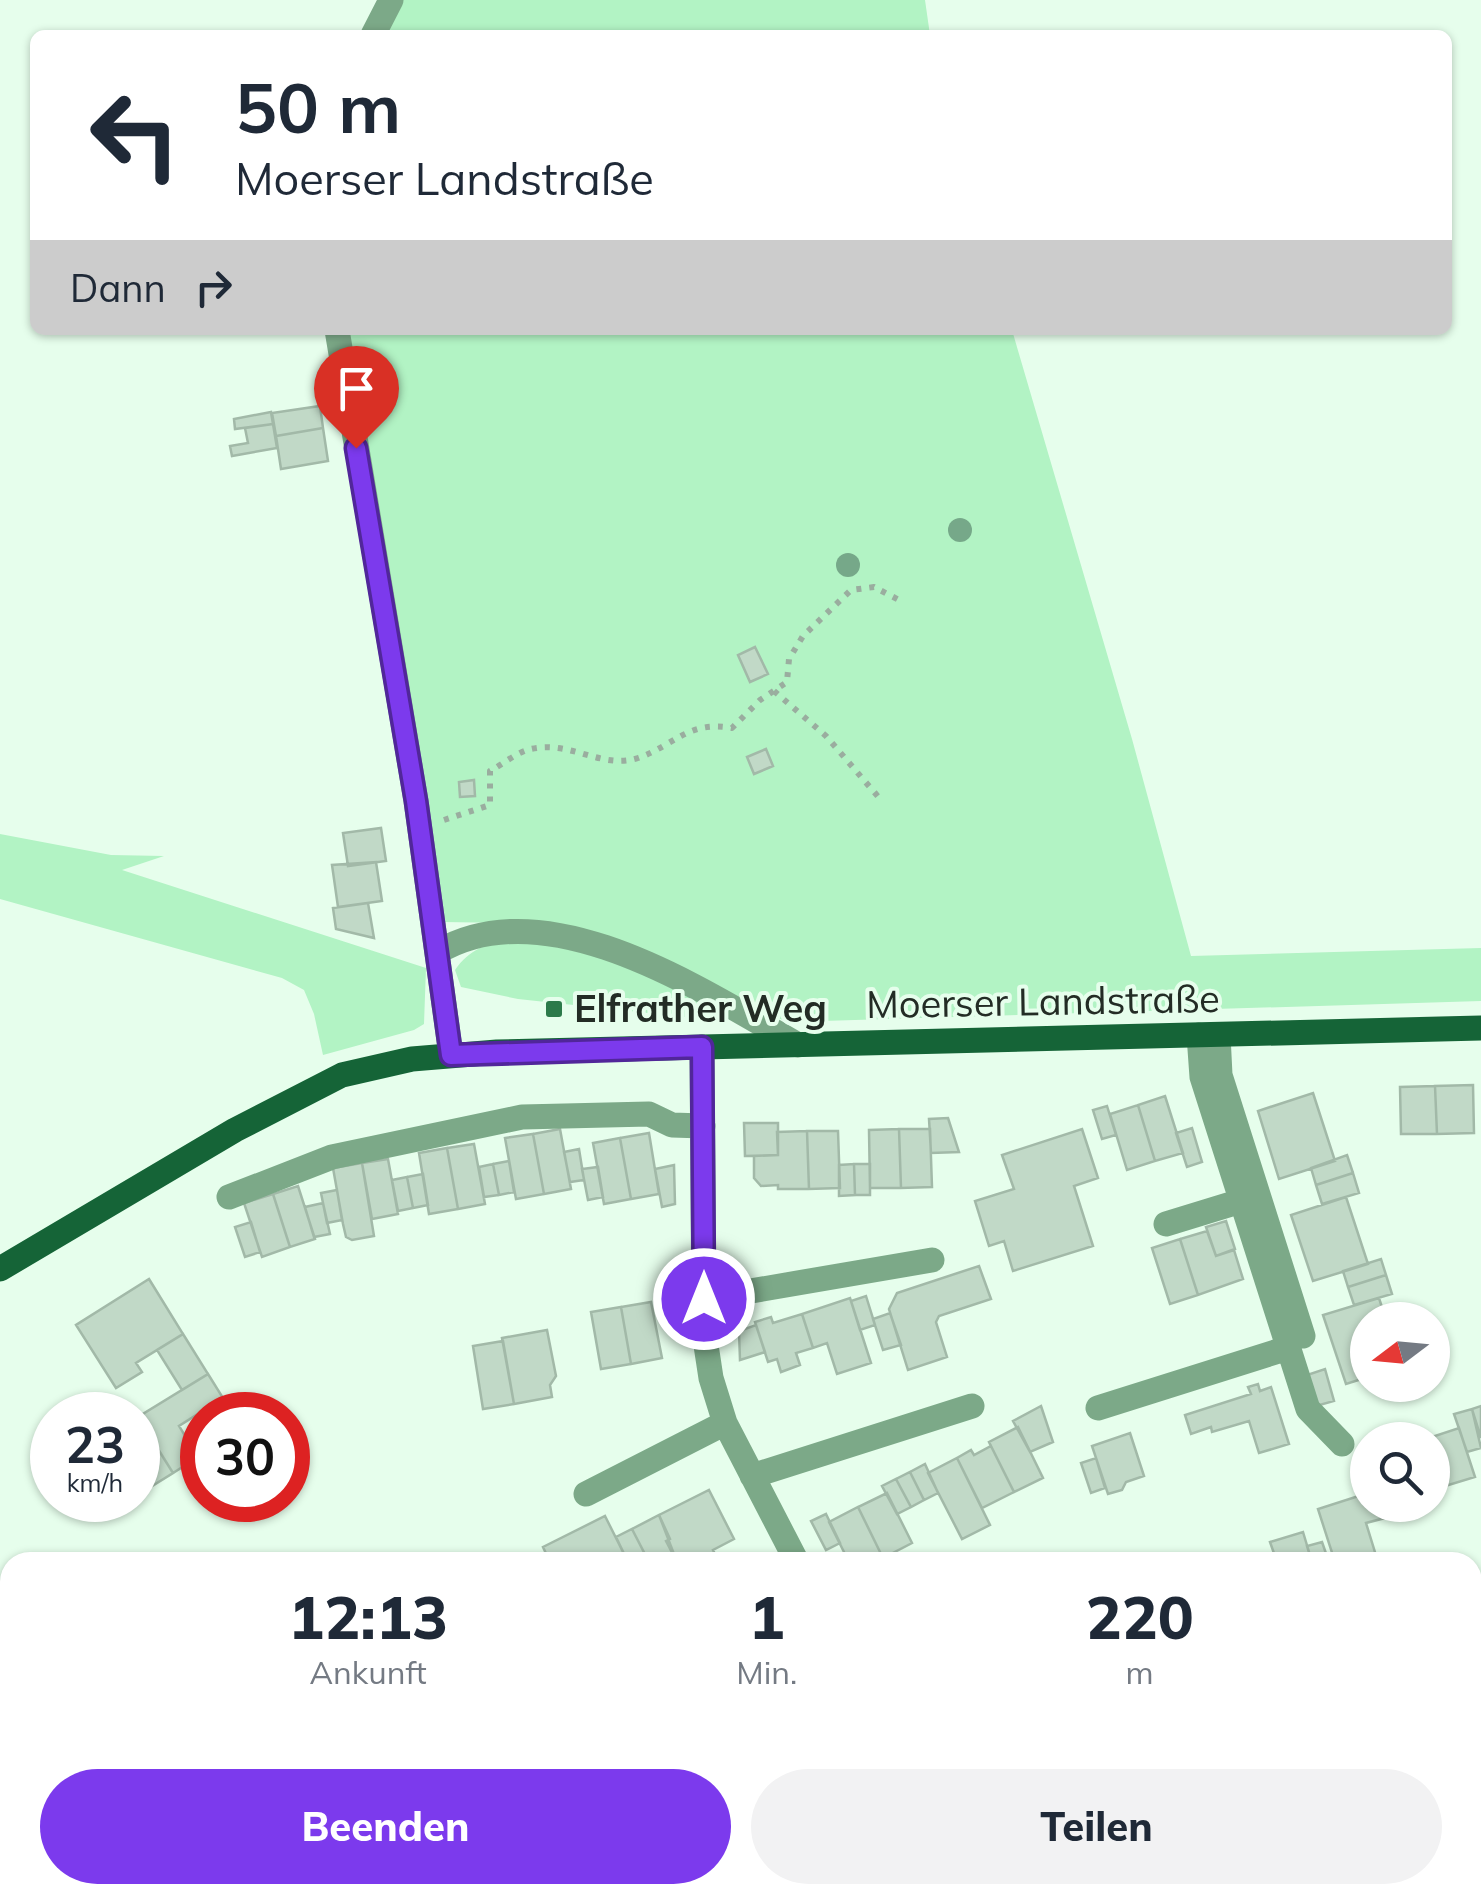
<!DOCTYPE html>
<html lang="de">
<head>
<meta charset="utf-8">
<style>
  :root { --surface:#fff; --page:#f2f2f3; --text:#1f2937; --muted:#747a83; --accent:#7c3aed }
  body { margin:0; font-family:Mulish,sans-serif; background:var(--page); color:var(--text); height:100vh; display:flex; flex-direction:column; font-size:38px; white-space:nowrap }
  * { box-sizing:border-box; margin:0 }
  p { font-size:32px; color:var(--muted) }
  .icon { flex:none; width:55px; height:55px; fill:none; stroke:currentColor; stroke-width:2; stroke-linecap:round; stroke-linejoin:round }
  .map { position:relative; flex:1; overflow:hidden }
  .drawer { position:absolute; left:0px; top:1552px; width:1482px; height:352px; display:flex; flex-direction:column; background:var(--surface); border-radius:30px 30px 0 0; box-shadow:0 2px 8px #0004 }
  .drawer>* { flex:none }
  .hud { position:absolute; left:30px; top:30px; width:1422px; height:305px; border-radius:15px; box-shadow:0 2px 8px #0004; background:#fff; color:var(--text); overflow:hidden }
  .needle { width:65px; rotate:254deg }
  .controls { position:absolute; left:1350px; top:1302px; display:grid; gap:20px }
  .controls a { display:grid; place-items:center; width:100px; height:100px; border-radius:50%; background:var(--surface); box-shadow:0 2px 8px #0004; font-size:50px }
  .speed { position:absolute; left:30px; top:1392px; display:flex; gap:20px; font-size:50px; font-weight:700; text-align:center }
  .speed>* { display:grid; place-content:center; width:130px; height:130px; border-radius:50%; background:var(--surface); box-shadow:0 2px 8px #0004; line-height:1 }
  .speed small { font-size:25px; font-weight:400 }
  .speed .limit { border:15px solid #d22; background:#fff; color:#111 }
  .pin { position:absolute; display:grid; place-items:center; width:85px; height:85px; color:#fff; margin:-102px -42px; border-radius:50% 50% 50% 0; rotate:-45deg; box-shadow:0 0 10px #0007 }
  .pin .icon { rotate:45deg }
  .me { position:absolute; width:110px; margin:-55px; rotate:0deg; stroke-linejoin:round; filter:drop-shadow(0 0 8px #0008) }
  .turn { display:flex; align-items:center; gap:35px; height:210px; padding:0 40px; font-size:45px }
  .turn .icon { width:130px; height:130px; stroke-width:2.5 }
  .turn b { display:block; font-size:70px; line-height:85px }
  .then { display:flex; align-items:center; height:95px; padding:0 40px; background:#0003; gap:20px; font-size:38px }
  .eta { display:flex; justify-content:space-evenly; align-items:center; height:170px; text-align:center }
  .eta b { font-size:60px; font-weight:800; line-height:70px }
  .button { display:flex; gap:20px; margin-top:auto; padding:20px 40px }
  .button a { flex:1; height:115px; border-radius:60px; background:var(--accent); color:#fff; font-size:40px; font-weight:800; line-height:115px; text-align:center }
  .button a+a { background:var(--page); color:var(--text) }
  .map>svg:first-child { display:block }
  .green { fill:#b2f3c4 }
  .building { fill:#c1d9c7; stroke:#a2b9a8; stroke-width:2.5 }
  .lines { fill:none; stroke-linecap:round; stroke-linejoin:round }
  .path { stroke:#9aad9f; stroke-width:6; stroke-dasharray:5 8; stroke-linecap:butt }
  .minor { stroke:#7ca988; stroke-width:25 }
  .major { stroke:#156437; stroke-width:25 }
  .tree { fill:#76a889 }
  .route-casing { stroke:#51269a; stroke-width:25 }
  .route { stroke:#7c3aed; stroke-width:18 }
  .poi-dot { fill:#2c7a4a; stroke:#e6feec; stroke-width:4 }
  .labels { text-anchor:middle; stroke-width:8; stroke-linejoin:round; paint-order:stroke }
  .street-label { font-size:38px; fill:#232c25; stroke:#e6feec }
  .poi-label { font-size:38px; font-weight:bold; fill:#232c25; stroke:#e6feec; text-anchor:start }
</style>
</head>
<body>
<div class="map">
<svg width="1481" height="1904" viewBox="0 0 1481 1904">
  <rect width="100%" height="100%" fill="#e6feec"/>
  <path class="green" d="M 399,0 L 925,0 L 930,35 L 381,35 Z
    M 345,330 L 1012,330 L 1132,739 L 1191,956 L 1481,948 L 1481,1001 L 789,1022 L 508,923 L 443,922 Z
    M 0,834 L 111,855 L 164,856 L 122,870 L 426,968 L 424,1024 L 414,1030 L 323,1055 L 314,1014 L 304,990 L 282,978 L 0,899 Z
    M 517,937 L 620,962 L 725,1015 L 722,1021 L 518,999 L 461,987 L 455,970 C 471,947 490,943 517,937 Z
    M 436,1895 L 697,1895 L 702,1904 L 422,1904 Z"/>
  <path class="building" d="M 320,406 L 323,428 L 276,436 L 272,413 Z
    M 271,412 L 273,424 L 235,429 L 234,419 Z
    M 273,424 L 277,448 L 232,456 L 230,446 L 248,443 L 245,428 Z
    M 323,428 L 328,461 L 281,469 L 276,436 Z
    M 755,647 L 768,674 L 750,682 L 738,655 Z
    M 766,749 L 773,766 L 754,774 L 747,757 Z
    M 474,780 L 475,796 L 460,797 L 459,782 Z
    M 381,828 L 386,861 L 348,866 L 343,833 Z
    M 376,862 L 382,901 L 338,907 L 332,865 Z
    M 368,903 L 374,938 L 336,929 L 333,908 Z
    M 1473,1085 L 1474,1133 L 1437,1134 L 1435,1086 Z
    M 1435,1086 L 1437,1134 L 1401,1134 L 1400,1087 Z
    M 1313,1093 L 1335,1161 L 1279,1179 L 1258,1111 Z
    M 1165,1096 L 1183,1153 L 1155,1161 L 1138,1105 Z
    M 1138,1105 L 1155,1161 L 1127,1170 L 1110,1114 Z
    M 1107,1106 L 1116,1135 L 1102,1139 L 1093,1110 Z
    M 948,1118 L 959,1152 L 931,1153 L 929,1119 Z
    M 744,1123 L 778,1123 L 778,1155 L 745,1156 Z
    M 1192,1128 L 1202,1162 L 1187,1167 L 1176,1133 Z
    M 560,1129 L 571,1189 L 544,1194 L 533,1134 Z
    M 899,1129 L 901,1188 L 870,1188 L 869,1130 Z
    M 899,1129 L 930,1129 L 932,1187 L 901,1188 Z
    M 1082,1129 L 1098,1178 L 1074,1186 L 1093,1246 L 1013,1271 L 1004,1241 L 989,1246 L 975,1201 L 1014,1189 L 1002,1155 Z
    M 807,1131 L 838,1131 L 840,1188 L 809,1189 Z
    M 807,1131 L 809,1189 L 778,1189 L 778,1185 L 761,1186 L 754,1178 L 754,1156 L 778,1155 L 777,1132 Z
    M 649,1133 L 659,1194 L 631,1199 L 620,1138 Z
    M 533,1134 L 544,1194 L 516,1199 L 505,1138 Z
    M 620,1138 L 631,1199 L 604,1204 L 593,1143 Z
    M 474,1144 L 485,1204 L 458,1209 L 447,1148 Z
    M 447,1148 L 458,1209 L 429,1214 L 419,1153 Z
    M 579,1149 L 584,1180 L 570,1182 L 564,1152 Z
    M 1347,1155 L 1353,1173 L 1316,1185 L 1311,1168 Z
    M 388,1159 L 398,1214 L 372,1219 L 362,1163 Z
    M 509,1161 L 514,1192 L 499,1195 L 493,1164 Z
    M 362,1163 L 374,1236 L 352,1240 L 346,1237 L 343,1224 L 333,1168 Z
    M 493,1164 L 499,1195 L 484,1197 L 479,1167 Z
    M 854,1164 L 870,1164 L 870,1195 L 855,1195 Z
    M 854,1164 L 855,1195 L 839,1196 L 839,1165 Z
    M 674,1165 L 675,1204 L 662,1207 L 655,1169 Z
    M 598,1167 L 603,1197 L 588,1200 L 582,1169 Z
    M 1353,1173 L 1359,1193 L 1322,1204 L 1316,1185 Z
    M 423,1174 L 428,1205 L 413,1208 L 407,1177 Z
    M 407,1177 L 413,1208 L 398,1211 L 392,1180 Z
    M 298,1186 L 315,1239 L 290,1247 L 273,1194 Z
    M 337,1190 L 342,1220 L 327,1223 L 321,1193 Z
    M 273,1194 L 290,1247 L 262,1257 L 244,1203 Z
    M 1346,1197 L 1368,1264 L 1313,1281 L 1291,1215 Z
    M 323,1203 L 330,1234 L 314,1237 L 305,1207 Z
    M 1226,1221 L 1235,1249 L 1216,1256 L 1206,1227 Z
    M 251,1222 L 260,1252 L 245,1257 L 235,1227 Z
    M 1207,1231 L 1216,1256 L 1234,1250 L 1243,1279 L 1198,1295 L 1180,1239 Z
    M 1180,1239 L 1198,1295 L 1170,1304 L 1152,1248 Z
    M 1381,1259 L 1386,1275 L 1348,1287 L 1343,1271 Z
    M 979,1266 L 991,1299 L 939,1316 L 936,1322 L 947,1357 L 908,1370 L 889,1309 L 897,1293 Z
    M 1386,1275 L 1392,1294 L 1354,1305 L 1348,1287 Z
    M 149,1279 L 183,1334 L 136,1363 L 142,1372 L 116,1388 L 76,1325 Z
    M 866,1296 L 875,1325 L 860,1330 L 851,1301 Z
    M 850,1298 L 871,1363 L 837,1374 L 827,1343 L 813,1348 L 802,1314 Z
    M 1379,1298 L 1386,1320 L 1368,1320 L 1368,1377 L 1346,1384 L 1323,1315 Z
    M 651,1302 L 662,1358 L 631,1364 L 621,1307 Z
    M 621,1307 L 631,1364 L 601,1369 L 591,1312 Z
    M 890,1313 L 901,1345 L 883,1350 L 873,1319 Z
    M 802,1314 L 813,1348 L 796,1353 L 800,1365 L 781,1372 L 777,1359 L 768,1362 L 755,1322 L 771,1317 L 773,1323 Z
    M 756,1325 L 765,1352 L 740,1360 L 739,1331 Z
    M 547,1330 L 556,1376 L 550,1385 L 552,1397 L 514,1404 L 502,1338 Z
    M 183,1334 L 208,1374 L 182,1390 L 157,1350 Z
    M 503,1341 L 514,1404 L 483,1409 L 473,1346 Z
    M 1325,1369 L 1334,1401 L 1316,1406 L 1307,1375 Z
    M 208,1374 L 223,1398 L 179,1426 L 198,1457 L 173,1473 L 138,1417 Z
    M 1258,1384 L 1260,1391 L 1271,1387 L 1289,1444 L 1259,1453 L 1249,1421 L 1212,1432 L 1211,1427 L 1191,1434 L 1185,1415 L 1251,1394 L 1248,1387 Z
    M 1041,1406 L 1053,1442 L 1030,1452 L 1013,1421 Z
    M 1481,1406 L 1481,1438 L 1472,1409 Z
    M 1472,1409 L 1481,1448 L 1467,1452 L 1454,1414 Z
    M 138,1417 L 173,1473 L 141,1493 L 138,1486 Z
    M 1018,1427 L 1043,1478 L 1014,1492 L 989,1442 Z
    M 1459,1428 L 1475,1477 L 1432,1490 L 1432,1440 L 1405,1440 L 1424,1434 L 1426,1439 Z
    M 1130,1433 L 1144,1476 L 1126,1482 L 1122,1490 L 1108,1494 L 1092,1446 Z
    M 991,1446 L 1014,1492 L 982,1508 L 957,1458 L 971,1450 L 974,1455 Z
    M 957,1458 L 990,1525 L 962,1539 L 928,1473 Z
    M 1096,1458 L 1105,1488 L 1091,1493 L 1081,1463 Z
    M 925,1464 L 938,1493 L 924,1500 L 910,1472 Z
    M 910,1472 L 924,1500 L 911,1507 L 896,1479 Z
    M 896,1479 L 911,1507 L 897,1514 L 882,1486 Z
    M 709,1490 L 734,1539 L 713,1550 L 719,1562 L 677,1562 L 659,1515 Z
    M 887,1493 L 912,1543 L 883,1558 L 858,1507 Z
    M 1368,1493 L 1368,1505 L 1381,1505 L 1385,1518 L 1366,1523 L 1378,1562 L 1335,1562 L 1318,1509 Z
    M 858,1507 L 883,1558 L 873,1562 L 849,1562 L 829,1522 Z
    M 826,1514 L 840,1543 L 826,1550 L 811,1521 Z
    M 659,1515 L 670,1539 L 666,1541 L 677,1562 L 649,1562 L 632,1529 Z
    M 605,1516 L 628,1562 L 550,1562 L 543,1547 Z
    M 632,1529 L 649,1562 L 628,1562 L 616,1537 Z
    M 1303,1532 L 1312,1562 L 1277,1562 L 1270,1542 Z
    M 1322,1542 L 1329,1562 L 1312,1562 L 1307,1546 Z
    M 1472,1653 L 1481,1666 L 1481,1677 L 1472,1679 Z
    M 1479,1803 L 1481,1810 L 1481,1877 L 1478,1869 L 1472,1870 L 1472,1806 Z
    M 1039,1895 L 1060,1895 L 1066,1904 L 1027,1904 Z
    M 1099,1895 L 1145,1895 L 1129,1904 L 1104,1904 Z
    M 1381,1895 L 1438,1895 L 1442,1904 L 1384,1904 Z
    M 1438,1895 L 1454,1895 L 1457,1904 L 1442,1904 Z"/>
  <g class="lines">
    <path class="path" d="M 774,691 L 826,736 L 881,800
      M 444,820 L 490,805 L 490,771 C 503,764 517,752 531,749 C 571,740 602,770 638,758 C 675,745 689,720 732,728 L 760,700 L 787,682 L 789,659 L 803,636 L 851,590 L 874,587 L 901,601
      M 952,1895 L 958,1904"/>
    <path class="minor" d="M 373,35 L 391,0
      M 337,330 L 416,801 L 451,1055
      M 438,952 C 547,887 703,991 798,1045
      M 1199,1035 L 1202,1077 L 1308,1409 L 1342,1444
      M 1218,1035 L 1220,1075 L 1303,1336
      M 702,1047 L 704,1332 L 711,1378 L 725,1423 L 797,1562
      M 229,1197 L 332,1157 L 522,1117 L 649,1114 L 672,1125 L 703,1126
      M 1166,1224 L 1241,1201
      M 704,1299 L 932,1260
      M 1098,1408 L 1288,1348
      M 752,1476 L 972,1406
      M 586,1494 L 725,1423
      M 1472,1739 L 1481,1734
      M 1217,1904 L 1231,1895"/>
    <path class="major" d="M 0,1269 L 235,1130 L 342,1075 L 412,1059 L 497,1052 L 1481,1028"/>
  </g>
  <g class="tree">
    <circle cx="960" cy="530" r="12"/>
    <circle cx="848" cy="565" r="12"/>
  </g>
  <g class="lines">
    <g class="route-casing">
      <path id="route" d="M 356,448 L 416,801 L 451,1055 L 702,1047 L 704,1299"/>
    </g>
    <use href="#route" class="route"/>
  </g>
  <rect class="poi-dot" x="544" y="999" width="20" height="20" rx="5"/>
  <g class="labels">
    <g class="street-label">
      <text transform="translate(1043 1002) rotate(-1)" y="13">Moerser Landstraße</text>
    </g>
    <g class="poi-label">
      <text x="574" y="1022">Elfrather Weg</text>
    </g>
  </g>
</svg>
<div class="controls">
<a><svg class="needle" viewBox="-14 -14 28 28"><path d="M0-13l5 13h-10z" fill="#e53935"/><path d="M0 13l5-13h-10z" fill="#747a83"/></svg></a>
<a><svg class="icon" aria-label="search" viewBox="0 0 24 24"><circle cx="10" cy="10" r="6"/><path d="M15 15l6 6"/></svg></a>
</div>
<div class="speed"><div>23<small>km/h</small></div><div class="limit">30</div></div>
<div class="pin" style="left:356px;top:448px;background:#d93025"><svg class="icon" aria-label="arrive" viewBox="0 0 24 24"><path d="M6 21V4h12l-3 4 3 4H6"/></svg></div>
<svg class="me" style="left:704px;top:1299px" viewBox="-20 -20 40 40"><circle r="17" fill="#7c3aed" stroke="#fff" stroke-width="3"/><path d="M0-11L8 9 0 5-8 9z" fill="#fff"/></svg>
<div class="hud">
<div class="turn"><svg class="icon" aria-label="left" viewBox="0 0 24 24"><path d="M17 20v-9H6M10 6l-5 5 5 5"/></svg><div><b>50 m</b>Moerser Landstraße</div></div>
<div class="then">Dann<svg class="icon" aria-label="right" viewBox="0 0 24 24"><path d="M7 20v-9h11M14 6l5 5-5 5"/></svg></div>
</div>
<section class="drawer">
<div class="eta">
<div><b>12:13</b><p>Ankunft</p></div>
<div><b>1</b><p>Min.</p></div>
<div><b>220</b><p>m</p></div>
</div>
<div class="button"><a>Beenden</a><a>Teilen</a></div>
</section>
</div>
</body>
</html>
